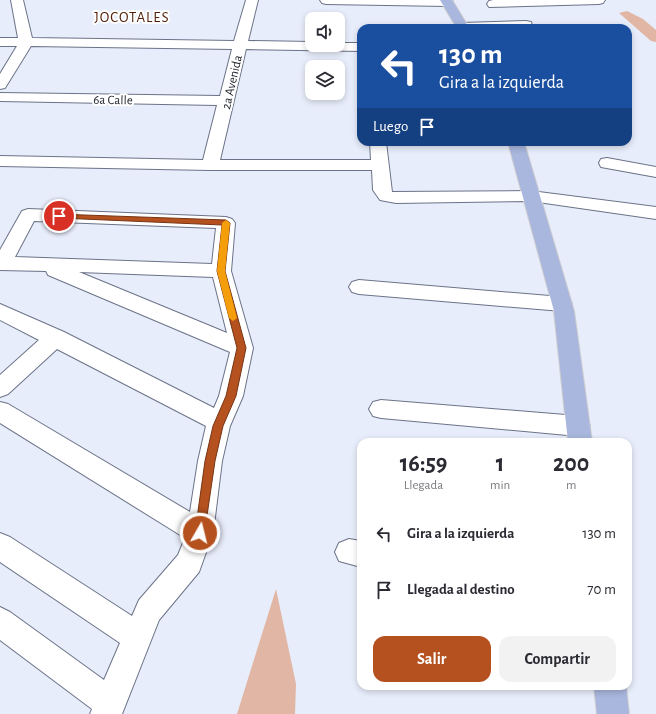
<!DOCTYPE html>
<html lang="es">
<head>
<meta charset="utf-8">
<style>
  :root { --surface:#fff; --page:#f2f2f3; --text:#2b2b33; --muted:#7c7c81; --accent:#b5511e }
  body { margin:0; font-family:"Alegreya Sans",sans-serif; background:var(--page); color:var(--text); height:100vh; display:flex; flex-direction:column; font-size:15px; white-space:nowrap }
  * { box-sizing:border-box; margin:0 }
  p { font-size:13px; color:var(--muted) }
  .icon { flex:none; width:22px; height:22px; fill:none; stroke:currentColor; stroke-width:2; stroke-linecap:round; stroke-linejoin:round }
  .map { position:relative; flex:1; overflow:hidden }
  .details { position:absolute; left:357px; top:438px; width:275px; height:252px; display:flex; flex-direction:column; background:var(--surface); border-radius:12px; box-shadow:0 2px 6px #0003 }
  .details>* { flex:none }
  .guide { position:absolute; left:357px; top:24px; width:275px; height:122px; border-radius:12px; box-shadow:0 2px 6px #0003; background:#1a4fa0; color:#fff; overflow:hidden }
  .tools { position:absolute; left:305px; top:12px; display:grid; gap:8px }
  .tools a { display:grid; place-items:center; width:40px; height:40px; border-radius:8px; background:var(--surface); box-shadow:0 2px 6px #0003; font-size:20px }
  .pin { position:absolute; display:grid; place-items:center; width:34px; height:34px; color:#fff; margin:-17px; border:2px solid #fff; border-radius:50%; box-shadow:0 1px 4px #0007 }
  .me { position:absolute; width:44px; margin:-22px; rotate:8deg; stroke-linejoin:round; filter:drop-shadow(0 0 3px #0008) }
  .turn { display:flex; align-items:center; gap:14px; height:84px; padding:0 16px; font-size:18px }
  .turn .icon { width:52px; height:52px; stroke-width:2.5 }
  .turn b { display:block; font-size:28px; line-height:34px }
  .then { display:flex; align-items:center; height:38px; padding:0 16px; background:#0003; gap:8px; font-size:15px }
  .eta { display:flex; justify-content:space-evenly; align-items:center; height:68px; text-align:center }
  .eta b { font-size:24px; font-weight:700; line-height:28px }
  .action { display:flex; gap:8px; margin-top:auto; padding:8px 16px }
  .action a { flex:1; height:46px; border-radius:12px; background:var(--accent); color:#fff; font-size:16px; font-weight:700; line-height:46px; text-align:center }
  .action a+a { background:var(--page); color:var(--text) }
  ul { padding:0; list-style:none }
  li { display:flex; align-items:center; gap:12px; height:56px; padding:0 16px }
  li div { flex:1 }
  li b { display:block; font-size:15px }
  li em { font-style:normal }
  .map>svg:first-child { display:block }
  .green { fill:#e1b6a4 }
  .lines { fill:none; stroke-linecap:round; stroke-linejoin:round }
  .minor-casing { stroke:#6b7388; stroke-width:2 }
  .major-casing { stroke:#ceced0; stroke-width:2 }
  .minor { fill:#fff; fill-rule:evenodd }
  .major { fill:#a9b6dd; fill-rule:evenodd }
  .route { fill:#b5511e; stroke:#763514 }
  .slow { fill:#f59e0b }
  .labels { text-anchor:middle; stroke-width:4; stroke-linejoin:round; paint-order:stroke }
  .far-street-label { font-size:13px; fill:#1e2129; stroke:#fff }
  .far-quarter-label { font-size:15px; letter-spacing:1px; fill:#4f1f07; stroke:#fff }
</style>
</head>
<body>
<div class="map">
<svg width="656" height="714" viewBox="0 0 656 714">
  <rect width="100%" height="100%" fill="#e8edfb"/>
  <path class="green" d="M 627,11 L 643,19 L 656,30 L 656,42 L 651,41 L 619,13 Z
    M 276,589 L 296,684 L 295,714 L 237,714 Z"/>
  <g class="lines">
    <g class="minor-casing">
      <path id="minor" d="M 11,0 L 23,0 L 32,38 L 234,41 L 246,0 L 258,0 L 248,41 L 312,42 L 312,45 L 338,45 L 338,43 L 361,43 L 361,51 L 246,49 L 220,160 L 371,160 L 370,142 L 386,142 L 392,192 L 531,191 L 656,207 L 656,219 L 531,201 L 396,203 L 380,200 L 373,190 L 372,170 L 210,170 L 0,166 L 0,156 L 203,160 L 217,105 L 0,101 L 0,93 L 220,96 L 232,49 L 31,46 L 5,88 L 0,89 L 0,74 L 17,46 L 0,46 L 0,38 L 18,38 Z
        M 320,0 L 452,0 L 453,2 L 451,5 L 447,6 L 326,4 L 322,3 Z
        M 493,0 L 605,0 L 603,3 L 599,4 L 489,7 L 487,4 L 489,1 Z
        M 526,21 L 531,22 L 532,25 L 531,28 L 456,27 L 457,24 L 462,23 Z
        M 607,158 L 656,167 L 656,177 L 601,167 L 599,163 L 601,159 Z
        M 28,209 L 226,217 L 232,219 L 235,223 L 231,271 L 253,348 L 243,396 L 230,426 L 222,461 L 213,533 L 199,572 L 159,620 L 122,714 L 90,714 L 92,709 L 0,640 L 0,607 L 10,612 L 104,680 L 120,643 L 0,562 L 0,533 L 10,537 L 132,616 L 139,600 L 178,555 L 185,538 L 0,423 L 0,402 L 8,404 L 190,512 L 198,461 L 206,426 L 57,349 L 8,394 L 0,397 L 0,375 L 39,340 L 0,320 L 0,304 L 64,332 L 214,408 L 219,396 L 230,352 L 48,275 L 46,271 L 0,270 L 0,250 L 22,211 ZM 34,221 L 216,228 L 212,264 L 15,257 ZM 79,272 L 213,277 L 227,333 Z
        M 359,280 L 562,297 L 569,299 L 572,304 L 569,309 L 562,311 L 359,294 L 352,292 L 349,287 L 352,282 Z
        M 381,400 L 578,416 L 586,419 L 590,426 L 586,433 L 578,436 L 381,418 L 373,416 L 369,409 L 373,402 Z
        M 349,539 L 361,541 L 361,567 L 339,561 L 335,552 L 339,543 Z"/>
    </g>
    <g class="major-casing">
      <path id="major" d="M 440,0 L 452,0 L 469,28 L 457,28 Z
        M 508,142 L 524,142 L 574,311 L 592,442 L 568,442 L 554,311 Z
        M 594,686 L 626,686 L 629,714 L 597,714 Z"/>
    </g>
    <use href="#minor" class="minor"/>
    <use href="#major" class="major"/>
  </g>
  <path class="route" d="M 56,214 L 226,220 L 230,223 L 225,271 L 246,348 L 236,396 L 223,426 L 215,461 L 204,536 L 200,538 L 196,536 L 195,533 L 205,461 L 213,426 L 226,396 L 237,348 L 217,271 L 222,225 L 59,218 L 55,216 Z"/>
  <path class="slow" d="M 226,220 L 230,223 L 225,271 L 237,318 L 233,321 L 229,318 L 217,271 L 222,223 Z"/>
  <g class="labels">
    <g class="far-street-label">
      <text transform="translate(231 82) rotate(-77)" y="5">2a Avenida</text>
      <text transform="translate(113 99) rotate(1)" y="5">6a Calle</text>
    </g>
    <g class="far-quarter-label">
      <text x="132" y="22">JOCOTALES</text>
    </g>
  </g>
</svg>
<div class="tools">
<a><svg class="icon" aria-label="sound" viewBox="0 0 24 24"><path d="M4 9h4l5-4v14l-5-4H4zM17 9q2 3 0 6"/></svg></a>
<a><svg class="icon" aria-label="layers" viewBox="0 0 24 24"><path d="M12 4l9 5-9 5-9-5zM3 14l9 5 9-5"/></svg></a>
</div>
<div class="pin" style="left:59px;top:216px;background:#d93025"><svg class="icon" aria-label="arrive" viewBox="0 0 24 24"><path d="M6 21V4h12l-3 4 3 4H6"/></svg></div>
<svg class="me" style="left:200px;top:533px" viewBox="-20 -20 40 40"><circle r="17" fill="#b5511e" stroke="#fff" stroke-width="3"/><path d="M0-11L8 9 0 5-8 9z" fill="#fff"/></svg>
<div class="guide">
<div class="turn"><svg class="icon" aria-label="left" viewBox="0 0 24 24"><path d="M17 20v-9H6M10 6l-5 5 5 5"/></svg><div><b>130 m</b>Gira a la izquierda</div></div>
<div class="then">Luego<svg class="icon" aria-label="arrive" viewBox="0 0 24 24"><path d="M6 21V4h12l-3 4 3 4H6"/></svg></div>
</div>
<section class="details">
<div class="eta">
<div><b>16:59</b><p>Llegada</p></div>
<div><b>1</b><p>min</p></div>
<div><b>200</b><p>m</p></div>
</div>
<ul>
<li><svg class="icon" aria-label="left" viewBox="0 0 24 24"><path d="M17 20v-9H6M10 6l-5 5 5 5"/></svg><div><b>Gira a la izquierda</b></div><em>130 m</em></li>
<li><svg class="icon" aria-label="arrive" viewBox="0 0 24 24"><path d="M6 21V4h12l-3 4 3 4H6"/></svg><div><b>Llegada al destino</b></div><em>70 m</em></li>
</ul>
<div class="action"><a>Salir</a><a>Compartir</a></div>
</section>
</div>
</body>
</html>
